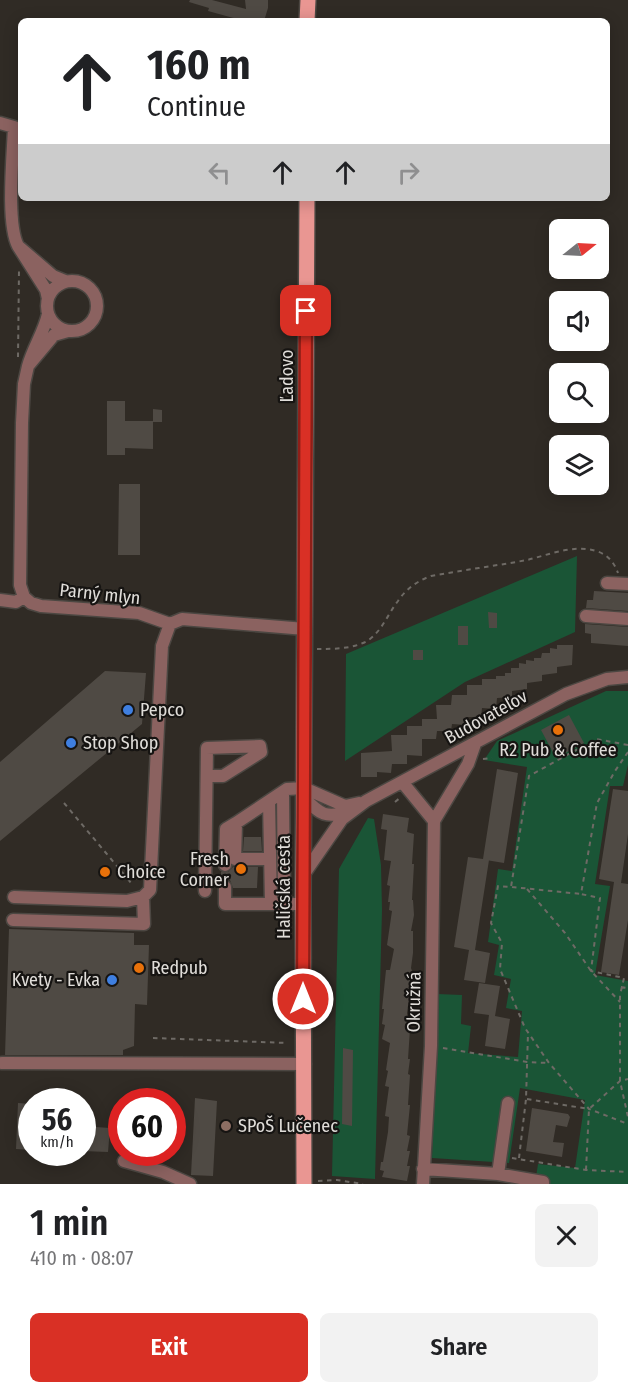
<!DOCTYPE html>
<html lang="en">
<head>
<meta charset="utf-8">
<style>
  :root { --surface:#fff; --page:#f2f2f2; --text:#202124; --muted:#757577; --accent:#d93025 }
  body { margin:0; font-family:"Fira Sans Condensed",sans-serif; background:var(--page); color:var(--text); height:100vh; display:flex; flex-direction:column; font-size:22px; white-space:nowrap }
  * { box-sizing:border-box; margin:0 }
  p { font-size:20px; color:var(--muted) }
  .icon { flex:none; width:33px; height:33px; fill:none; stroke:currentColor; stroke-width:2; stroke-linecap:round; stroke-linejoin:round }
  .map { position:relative; height:1184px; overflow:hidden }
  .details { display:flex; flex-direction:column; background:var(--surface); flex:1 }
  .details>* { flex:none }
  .hud { position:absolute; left:18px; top:18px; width:592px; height:183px; border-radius:9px; box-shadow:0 3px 15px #0003; background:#fff; color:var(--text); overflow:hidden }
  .needle { width:39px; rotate:72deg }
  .buttons { position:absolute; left:549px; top:219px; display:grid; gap:12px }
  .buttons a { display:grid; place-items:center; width:60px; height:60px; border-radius:9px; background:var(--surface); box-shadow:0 3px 15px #0003; font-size:30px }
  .speed { position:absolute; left:18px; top:1088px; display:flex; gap:12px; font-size:30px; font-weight:700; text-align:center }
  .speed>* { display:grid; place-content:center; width:78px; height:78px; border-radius:50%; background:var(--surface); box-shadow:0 3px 15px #0003; line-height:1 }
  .speed small { font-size:15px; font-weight:400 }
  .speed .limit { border:9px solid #d22; background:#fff; color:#111 }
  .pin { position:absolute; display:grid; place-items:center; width:51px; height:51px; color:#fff; margin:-26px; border-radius:12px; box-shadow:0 3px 9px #0006 }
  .me { position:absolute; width:66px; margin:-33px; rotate:0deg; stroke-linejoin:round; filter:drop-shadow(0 0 4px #0008) }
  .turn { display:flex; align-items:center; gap:21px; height:126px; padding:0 30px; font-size:27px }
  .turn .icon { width:78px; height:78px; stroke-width:2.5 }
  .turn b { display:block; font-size:42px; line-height:51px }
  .lanes { display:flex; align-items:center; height:57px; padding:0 30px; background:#0003; justify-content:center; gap:30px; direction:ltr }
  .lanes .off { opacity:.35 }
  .round { display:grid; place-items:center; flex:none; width:63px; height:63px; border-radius:9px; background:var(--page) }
  .headline { display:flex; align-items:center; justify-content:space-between; height:102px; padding:0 30px }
  h1 { font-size:36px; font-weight:600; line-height:45px }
  .primary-button { display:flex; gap:12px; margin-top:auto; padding:12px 30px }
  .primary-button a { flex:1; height:69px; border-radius:9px; background:var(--accent); color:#fff; font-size:24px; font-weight:600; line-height:69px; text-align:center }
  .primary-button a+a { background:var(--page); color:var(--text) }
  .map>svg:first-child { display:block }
  .green { fill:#1a5536 }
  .building { fill:#4f4a44 }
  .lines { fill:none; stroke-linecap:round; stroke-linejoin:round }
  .minor-casing { stroke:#4c4742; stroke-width:15 }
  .major-casing { stroke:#4c4742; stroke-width:18 }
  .path { stroke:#6e6a65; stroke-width:2; stroke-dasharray:4.5 4.5; stroke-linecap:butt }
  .minor { stroke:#8b6260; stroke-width:12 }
  .major { stroke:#e99692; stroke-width:15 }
  .route-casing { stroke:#8d1f18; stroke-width:15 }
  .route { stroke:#d93025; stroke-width:10 }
  .shop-dot { fill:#3f7fe0; stroke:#161412; stroke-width:2 }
  .food-dot { fill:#e8710a; stroke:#161412; stroke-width:2 }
  .education-dot { fill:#8d6e63; stroke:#161412; stroke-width:2 }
  .labels { text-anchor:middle; stroke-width:4.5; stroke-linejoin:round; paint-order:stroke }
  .street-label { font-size:18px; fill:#e0ddd9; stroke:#161412 }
  .poi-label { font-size:18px; fill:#e0ddd9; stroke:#161412; text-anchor:start }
</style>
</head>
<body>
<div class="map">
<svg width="628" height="1184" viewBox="0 0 628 1184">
  <rect width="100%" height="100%" fill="#302b25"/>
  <path class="green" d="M 577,556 L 575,632 L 465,682 L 345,761 L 346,654 Z
    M 606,691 L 628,691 L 628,765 L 623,786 L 610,786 L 595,884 L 610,886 L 595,975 L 628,981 L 628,1184 L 535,1184 L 538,1164 L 575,1168 L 585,1100 L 520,1088 L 509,1163 L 432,1158 L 437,994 L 462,995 L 461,1024 L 471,1026 L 468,1053 L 518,1057 L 522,1011 L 506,1008 L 511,979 L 494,975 L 499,945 L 488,942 L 498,869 L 512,871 L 527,767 L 484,760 L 497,741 Z
    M 368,818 L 374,819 L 381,865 L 382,910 L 375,1179 L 332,1176 L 339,869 Z"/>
  <path class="building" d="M 190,0 L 212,0 L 246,9 L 245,0 L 268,0 L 268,8 L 264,21 L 237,21 L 237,19 L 208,11 L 209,8 L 189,2 Z
    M 107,401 L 125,401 L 125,421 L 153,421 L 153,449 L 125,448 L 125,455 L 107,455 Z
    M 153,409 L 162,410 L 162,422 L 153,422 Z
    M 119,484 L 140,484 L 140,555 L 118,555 Z
    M 594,591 L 628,593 L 628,611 L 586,608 L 587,600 L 593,600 Z
    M 488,612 L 497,613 L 497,628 L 489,628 Z
    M 585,624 L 628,627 L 628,646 L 591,643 L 591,634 L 585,633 Z
    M 458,626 L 468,626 L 468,645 L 458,645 Z
    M 557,645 L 573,645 L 572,665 L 557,667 L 557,673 L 542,675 L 542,681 L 527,683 L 527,689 L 512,691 L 512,697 L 497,698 L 496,709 L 482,708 L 481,717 L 467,717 L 467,725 L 452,724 L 451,731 L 437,731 L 436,739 L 422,739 L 422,756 L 407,755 L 407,764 L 392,764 L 391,773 L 377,772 L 377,777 L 361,777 L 361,753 L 392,751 L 391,735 L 407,735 L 407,726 L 422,726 L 422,719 L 437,719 L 436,705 L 451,705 L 452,695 L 467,695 L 467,685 L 482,685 L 482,679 L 496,679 L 496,676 L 505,676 L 505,673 L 511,673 L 511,668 L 519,668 L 519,663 L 526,664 L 526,660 L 534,661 L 534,658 L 541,658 L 542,653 L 550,653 L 550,648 L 557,649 Z
    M 413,650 L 423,650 L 423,660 L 413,660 Z
    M 105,671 L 146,673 L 142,724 L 0,841 L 0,762 Z
    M 569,715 L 584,743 L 556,758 L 541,730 Z
    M 497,769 L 518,773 L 504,863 L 486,860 L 489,860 L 475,950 L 490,953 L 485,983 L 464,980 L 469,950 L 454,947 L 468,857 L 483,859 Z
    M 613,789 L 628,791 L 628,834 L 621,883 L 628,884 L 628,920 L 619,975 L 601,972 L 614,882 L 599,879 Z
    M 383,814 L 409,818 L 407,832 L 414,834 L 412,864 L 414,864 L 412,900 L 413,900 L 414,915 L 411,931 L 413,931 L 413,953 L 411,968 L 413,974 L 407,1013 L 408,1019 L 407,1028 L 410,1029 L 408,1059 L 410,1059 L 408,1074 L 410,1075 L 408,1105 L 410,1105 L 407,1135 L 410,1136 L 407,1151 L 410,1151 L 407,1166 L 410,1166 L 407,1181 L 382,1177 L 384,1171 L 380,1170 L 381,1162 L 383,1162 L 388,1132 L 389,1117 L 385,1116 L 389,1087 L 385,1086 L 388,1071 L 386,1070 L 390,1043 L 382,1039 L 385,1025 L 382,1024 L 384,1009 L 382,1009 L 386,970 L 390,970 L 394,949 L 387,945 L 392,911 L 389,910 L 390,902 L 388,902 L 390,886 L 387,885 L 391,861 L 384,860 L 387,830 L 381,829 Z
    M 244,837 L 261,837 L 262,851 L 243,851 Z
    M 233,867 L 258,867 L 257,888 L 233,888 L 230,880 L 221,880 L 221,872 L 228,872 Z
    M 9,929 L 134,933 L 134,945 L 149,945 L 147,1005 L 135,1004 L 134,1046 L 123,1050 L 123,1055 L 5,1055 Z
    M 479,983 L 500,986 L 495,1016 L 510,1019 L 505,1049 L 485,1046 L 489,1015 L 474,1013 Z
    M 343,1048 L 353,1050 L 352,1126 L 342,1124 Z
    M 195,1098 L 217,1101 L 213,1176 L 191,1175 Z
    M 18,1103 L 32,1104 L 32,1150 L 16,1149 Z
    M 532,1108 L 568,1114 L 570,1117 L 567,1127 L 556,1125 L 553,1142 L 564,1143 L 562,1157 L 526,1151 Z
    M 82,1126 L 110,1128 L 108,1152 L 82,1151 Z"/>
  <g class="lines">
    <g class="minor-casing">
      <path id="minor" d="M 0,123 L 14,127 C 13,155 6,223 18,246
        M47 306a25 25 0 1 1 50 0a25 25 0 1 1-50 0Z
        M 48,299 L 46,290 L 18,246 L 53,276 L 65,281
        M 48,314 C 44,332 33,348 28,366 L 54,335 L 68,331
        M 607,583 L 628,584
        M 24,597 L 20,585 L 22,423 L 24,384 L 28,366
        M 0,600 L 16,602 L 24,597 L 31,603 L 41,606 L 139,613 L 170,624 L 182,619 L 305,629
        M 586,616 L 628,619
        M 403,783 L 434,821
        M 283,792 L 284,904
        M 304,798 C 321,815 325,818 349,812
        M 269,801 L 271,903
        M 269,859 L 235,859 L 236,823 L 287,789 L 304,788 L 345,806 L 359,803
        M 225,865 L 226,829 L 236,823
        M 304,874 L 342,819 L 366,801 L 566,694 L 607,679 L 628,677
        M 225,887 L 225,904 L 303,904
        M 205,891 L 207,748 L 260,746 L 261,752 L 223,776 L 207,776
        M 14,897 L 127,901 L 143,897 L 150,890 L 162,646 L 170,624
        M 13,920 L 144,924 L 143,897
        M 2,1063 L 305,1064
        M 124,1161 L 163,1172 L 190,1184
        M 423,1169 L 498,1174 L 508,1103
        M 498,1174 L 543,1182 L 543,1184
        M 423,1184 L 431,1046 L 434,821 L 468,764 L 475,744"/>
    </g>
    <g class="major-casing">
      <path id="major" d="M 307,21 L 308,0
        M 304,1184 L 303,904 L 307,198"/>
    </g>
    <path class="path" d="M 18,357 L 19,270
      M 317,649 C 332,649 349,649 363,643 C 380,636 387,615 398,601 C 406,589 417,581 431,576 C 463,570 495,566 527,560 C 548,555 574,544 596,551 C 607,554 614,562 618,573
      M 628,745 L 596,739 L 529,776 L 511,887 L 498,886 L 491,923 L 502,943 L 500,969 L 525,1028 L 549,1063 L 589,1109 L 628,1124
      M 628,752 L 615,771 L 597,803 L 581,894 L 600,898 L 591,971 L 624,978 L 620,995 L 620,1081 L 628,1117
      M 483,759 L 492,758
      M 395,802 L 401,797
      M 64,803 L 132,884
      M 512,887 L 581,894
      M 527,889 L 565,933 L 591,971 L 620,1002
      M 621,987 L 628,988
      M 153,1038 L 287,1043
      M 443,1048 L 527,1062 L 549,1063
      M 527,1099 L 589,1109
      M 512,1158 L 586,1170 L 628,1172
      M 519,1158 L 526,1099 L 528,1033
      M 586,1170 L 589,1109 L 620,1081 L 628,1079
      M 318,1181 L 337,1180 L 363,1184"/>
    <use href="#minor" class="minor"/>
    <use href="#major" class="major"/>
  </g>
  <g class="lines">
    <g class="route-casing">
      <path id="route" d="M 303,999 L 306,311"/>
    </g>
    <use href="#route" class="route"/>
  </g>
  <g class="shop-dot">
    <circle cx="128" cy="710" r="6"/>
    <circle cx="71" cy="743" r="6"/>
    <circle cx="112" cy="980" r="6"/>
  </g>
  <g class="food-dot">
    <circle cx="558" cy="730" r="6"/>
    <circle cx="241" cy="869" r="6"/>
    <circle cx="105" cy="872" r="6"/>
    <circle cx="139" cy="968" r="6"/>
  </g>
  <circle class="education-dot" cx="226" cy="1126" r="6"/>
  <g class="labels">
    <g class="street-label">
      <text transform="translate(287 376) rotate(-90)" y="6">Ľadovo</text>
      <text transform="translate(100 594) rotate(6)" y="6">Parný mlyn</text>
      <text transform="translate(486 717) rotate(-29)" y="6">Budovateľov</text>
      <text transform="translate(284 887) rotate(-90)" y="6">Haličská cesta</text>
      <text transform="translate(414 1002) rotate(-89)" y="6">Okružná</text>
    </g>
    <g class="poi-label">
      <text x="140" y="716">Pepco</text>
      <text x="83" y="749">Stop Shop</text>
      <text x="558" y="756" text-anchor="middle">R2 Pub &amp; Coffee</text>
      <text x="229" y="865" text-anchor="end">Fresh<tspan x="229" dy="21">Corner</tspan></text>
      <text x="117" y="878">Choice</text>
      <text x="151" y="974">Redpub</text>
      <text x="100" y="986" text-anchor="end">Kvety - Evka</text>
      <text x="238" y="1132">SPoŠ Lučenec</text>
    </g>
  </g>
</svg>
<div class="buttons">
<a><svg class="needle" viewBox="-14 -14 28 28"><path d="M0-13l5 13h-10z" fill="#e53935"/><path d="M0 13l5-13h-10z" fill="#757577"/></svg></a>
<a><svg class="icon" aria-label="sound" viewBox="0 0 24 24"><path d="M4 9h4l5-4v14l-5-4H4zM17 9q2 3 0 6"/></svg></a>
<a><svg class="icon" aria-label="search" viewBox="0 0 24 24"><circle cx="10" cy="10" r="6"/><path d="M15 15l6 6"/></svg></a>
<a><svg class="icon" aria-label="layers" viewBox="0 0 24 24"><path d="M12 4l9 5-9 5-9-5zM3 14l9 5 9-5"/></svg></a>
</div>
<div class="speed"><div>56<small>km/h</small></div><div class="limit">60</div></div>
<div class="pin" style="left:306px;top:311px;background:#d93025"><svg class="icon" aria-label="arrive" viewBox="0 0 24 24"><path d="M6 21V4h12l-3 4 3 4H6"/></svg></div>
<svg class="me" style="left:303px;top:999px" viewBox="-20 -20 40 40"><circle r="17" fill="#d93025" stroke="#fff" stroke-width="3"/><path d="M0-11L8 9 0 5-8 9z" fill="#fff"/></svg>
<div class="hud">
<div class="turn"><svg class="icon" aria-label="ahead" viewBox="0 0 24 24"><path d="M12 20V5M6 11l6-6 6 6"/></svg><div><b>160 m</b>Continue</div></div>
<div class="lanes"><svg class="icon off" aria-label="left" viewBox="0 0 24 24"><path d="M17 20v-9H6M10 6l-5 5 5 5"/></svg><svg class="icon" aria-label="ahead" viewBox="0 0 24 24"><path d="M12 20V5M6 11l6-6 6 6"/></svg><svg class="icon" aria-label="ahead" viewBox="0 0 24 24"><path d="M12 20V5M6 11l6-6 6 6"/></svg><svg class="icon off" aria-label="right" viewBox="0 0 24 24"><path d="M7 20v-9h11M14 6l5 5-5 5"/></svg></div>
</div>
</div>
<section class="details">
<div class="headline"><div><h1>1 min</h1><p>410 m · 08:07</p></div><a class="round"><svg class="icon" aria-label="close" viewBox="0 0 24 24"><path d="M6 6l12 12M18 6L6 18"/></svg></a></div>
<div class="primary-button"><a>Exit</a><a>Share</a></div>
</section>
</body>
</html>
